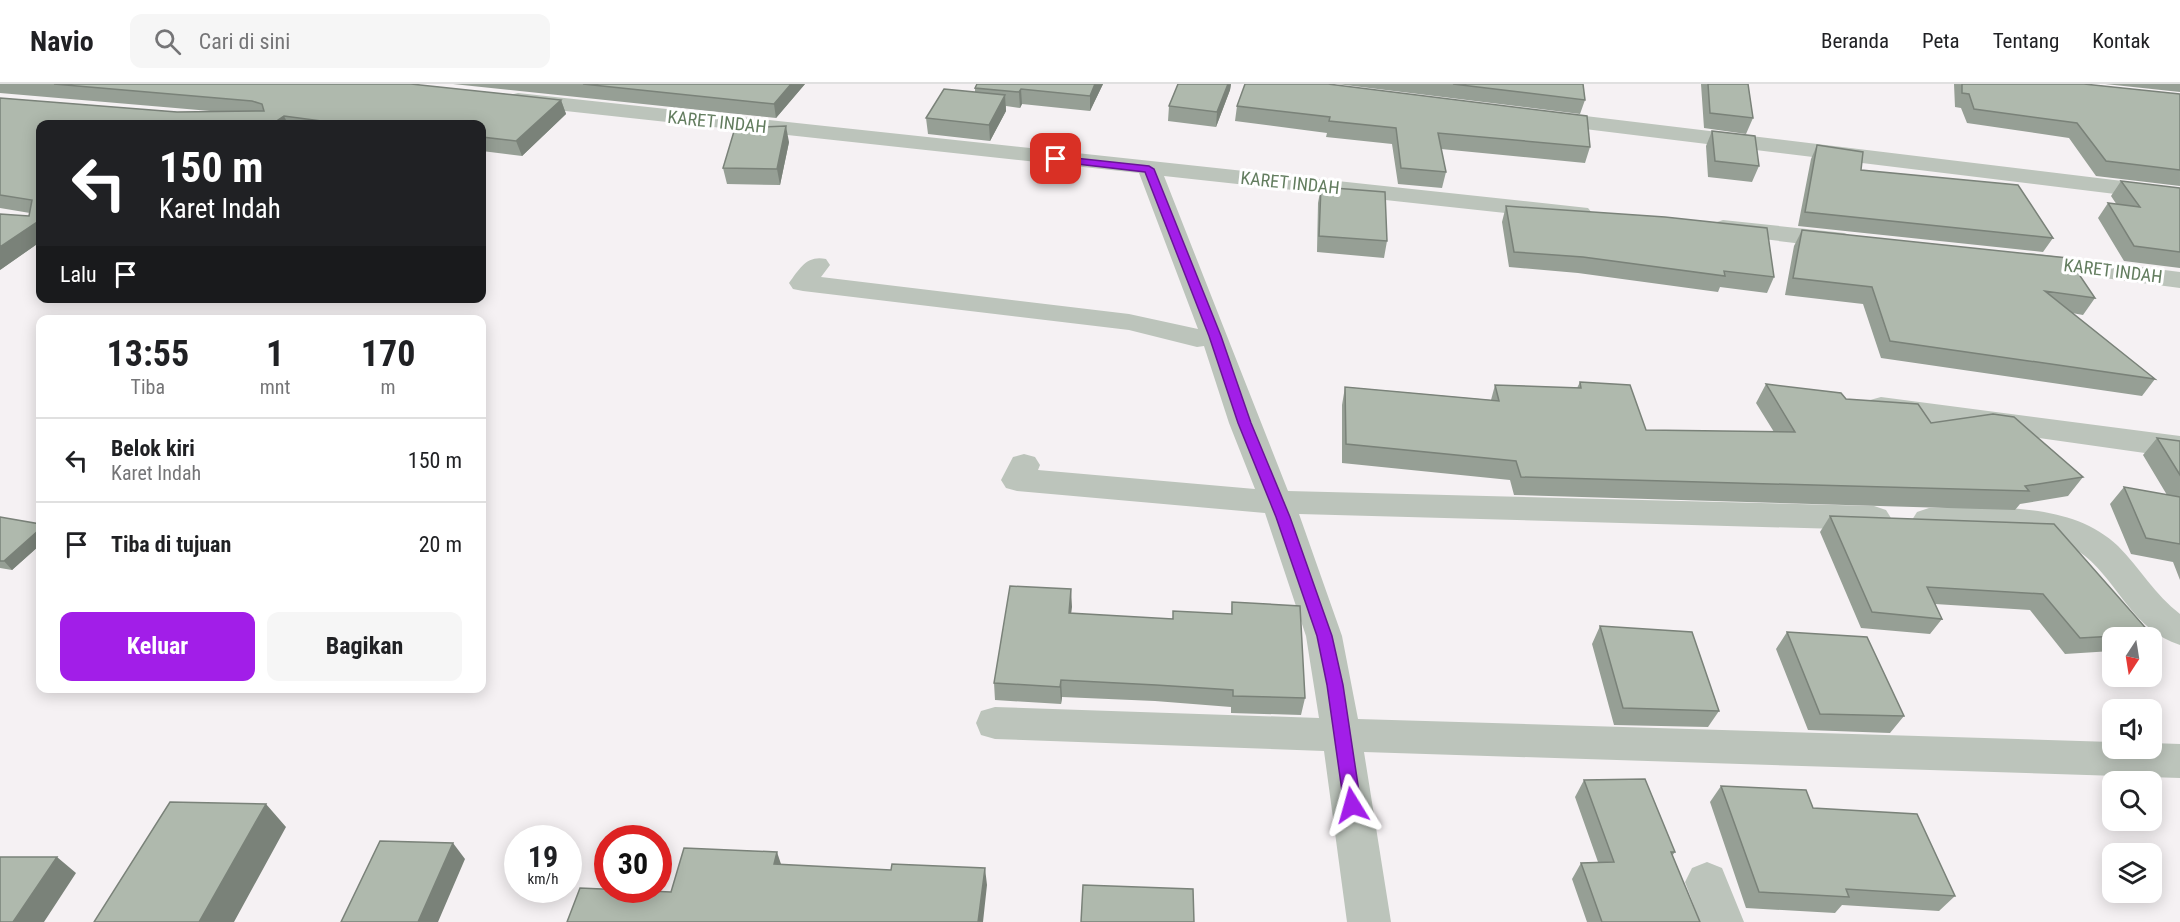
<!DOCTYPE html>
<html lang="id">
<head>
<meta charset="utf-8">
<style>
  :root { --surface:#fff; --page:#f6f6f6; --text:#202124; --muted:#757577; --line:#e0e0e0; --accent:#a21ee8 }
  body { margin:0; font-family:"Roboto Condensed",sans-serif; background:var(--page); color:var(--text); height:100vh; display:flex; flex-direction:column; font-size:22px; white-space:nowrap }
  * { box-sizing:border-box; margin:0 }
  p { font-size:20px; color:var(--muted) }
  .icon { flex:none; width:33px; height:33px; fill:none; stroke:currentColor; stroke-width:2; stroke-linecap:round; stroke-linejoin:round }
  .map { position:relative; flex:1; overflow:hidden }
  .side { position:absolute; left:36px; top:231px; width:450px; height:378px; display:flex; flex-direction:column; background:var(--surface); border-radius:12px; box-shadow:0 3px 15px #0003 }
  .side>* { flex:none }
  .banner { position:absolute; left:36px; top:36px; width:450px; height:183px; border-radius:12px; box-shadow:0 3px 15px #0003; background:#202124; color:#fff; overflow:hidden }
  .needle { width:39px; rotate:192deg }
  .fabs { position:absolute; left:2102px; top:543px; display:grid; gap:12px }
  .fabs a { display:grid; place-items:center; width:60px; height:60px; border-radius:12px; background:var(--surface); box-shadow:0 3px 15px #0003; font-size:30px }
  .speed { position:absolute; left:504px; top:741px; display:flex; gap:12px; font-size:30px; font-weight:700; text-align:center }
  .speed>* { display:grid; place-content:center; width:78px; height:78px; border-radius:50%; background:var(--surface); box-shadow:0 3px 15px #0003; line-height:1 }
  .speed small { font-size:15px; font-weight:400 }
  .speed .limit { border:9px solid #d22; background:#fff; color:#111 }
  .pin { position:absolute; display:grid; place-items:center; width:51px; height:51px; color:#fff; margin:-26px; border-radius:12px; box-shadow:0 3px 9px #0006 }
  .me { position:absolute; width:66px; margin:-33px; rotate:352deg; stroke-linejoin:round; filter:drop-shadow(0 0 4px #0008) }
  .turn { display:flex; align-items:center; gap:21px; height:126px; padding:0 24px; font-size:27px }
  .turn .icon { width:78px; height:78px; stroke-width:2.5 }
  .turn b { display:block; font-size:42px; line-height:51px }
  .then { display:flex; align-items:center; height:57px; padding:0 24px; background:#0003; gap:12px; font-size:22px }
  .eta { display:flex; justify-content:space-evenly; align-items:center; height:102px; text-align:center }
  .eta b { font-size:36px; font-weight:700; line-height:42px }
  .cta { display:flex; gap:12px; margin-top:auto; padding:12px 24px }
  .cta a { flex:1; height:69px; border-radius:12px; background:var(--accent); color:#fff; font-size:24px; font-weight:700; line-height:69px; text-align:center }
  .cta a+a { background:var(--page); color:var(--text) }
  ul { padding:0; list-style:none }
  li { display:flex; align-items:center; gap:18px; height:84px; padding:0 24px; border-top:2px solid var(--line) }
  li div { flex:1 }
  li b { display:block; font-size:22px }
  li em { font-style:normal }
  header { display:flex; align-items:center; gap:36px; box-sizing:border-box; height:84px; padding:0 30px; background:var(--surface); border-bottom:2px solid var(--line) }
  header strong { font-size:28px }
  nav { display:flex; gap:33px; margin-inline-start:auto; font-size:21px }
  .search { width:420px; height:54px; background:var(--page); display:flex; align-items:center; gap:15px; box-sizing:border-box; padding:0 21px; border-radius:12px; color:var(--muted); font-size:22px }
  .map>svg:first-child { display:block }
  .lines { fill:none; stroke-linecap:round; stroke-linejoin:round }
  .minor { fill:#bcc4bb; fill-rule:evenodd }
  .wall { fill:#969f95 }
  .shaded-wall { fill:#7a8279 }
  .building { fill:#afb9ad; stroke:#7a8279; stroke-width:1.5 }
  .route { fill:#a21ee8; stroke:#691497; stroke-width:1.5 }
  .labels { text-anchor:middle; stroke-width:6; stroke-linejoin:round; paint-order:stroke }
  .far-street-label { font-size:18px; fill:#637d5f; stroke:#fff }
</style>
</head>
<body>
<header>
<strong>Navio</strong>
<div class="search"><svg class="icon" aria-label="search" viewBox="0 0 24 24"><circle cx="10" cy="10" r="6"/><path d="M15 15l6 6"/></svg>Cari di sini</div>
<nav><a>Beranda</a><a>Peta</a><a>Tentang</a><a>Kontak</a></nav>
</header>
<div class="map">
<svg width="2180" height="838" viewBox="0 0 2180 838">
  <rect width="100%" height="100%" fill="#f5f1f3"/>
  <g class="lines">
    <path class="minor" d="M 518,9 L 1588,124 L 1592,129 L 1588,134 L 1579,137 L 1164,92 L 1288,407 L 1874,422 L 1886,426 L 1891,434 L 1886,442 L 1874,446 L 1299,430 L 1342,552 L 1358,635 L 2112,658 L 2112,664 L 2151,664 L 2151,659 L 2180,660 L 2180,694 L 1364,668 L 1391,838 L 1347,838 L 1324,667 L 995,655 L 981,651 L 976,639 L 981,627 L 995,623 L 1319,634 L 1306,552 L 1265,429 L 1017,407 L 1006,404 L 1001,396 L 1013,373 L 1024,370 L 1035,373 L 1040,381 L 1038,386 L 1255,405 L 1229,339 L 1204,262 L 1197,263 L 1129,246 L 803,207 L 793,205 L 789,199 C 800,184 807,171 826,175 L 830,181 L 821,193 L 1129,230 L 1198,245 L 1139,89 L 510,21 L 507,16 L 510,11 Z
      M 1544,27 L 2180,104 L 2180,118 L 1536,39 L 1533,34 L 1536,29 Z
      M 1723,136 L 1844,149 L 1853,152 L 1857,157 L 1853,162 L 1844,165 L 1714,149 L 1710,144 L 1714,139 Z
      M 2030,169 L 2180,188 L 2180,204 L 2021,183 L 2017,177 L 2021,171 Z
      M 1881,313 L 2180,352 L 2180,374 L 1870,330 L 1866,323 L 1870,316 Z
      M 1929,424 C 1990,424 2070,416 2118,462 C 2140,484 2155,511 2180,530 L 2180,561 C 2133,546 2120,501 2085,472 C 2044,439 1978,448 1929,448 L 1917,444 L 1912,436 L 1917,428 Z
      M 1707,778 L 1722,784 L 1744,838 L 1700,838 L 1685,798 L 1692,784 Z"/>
  </g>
  <path class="wall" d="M 0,0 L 411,0 L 561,16 L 566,30 L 522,72 L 482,67 L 482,40 L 40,40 L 40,158 L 0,186 L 29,132 L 30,129 L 0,124 L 0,14 L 177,28 L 222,28 L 0,9 Z
    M 453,0 L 805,0 L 776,34 Z
    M 977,0 L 1103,0 L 1090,27 L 1022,20 L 1020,24 L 1006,22 L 1006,27 L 990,57 L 928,50 L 926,34 L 975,8 L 975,4 Z
    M 1178,0 L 1231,0 L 1230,6 L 1216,43 L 1168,37 L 1169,22 Z
    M 1337,0 L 1583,0 L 1585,16 L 1580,30 Z
    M 1701,0 L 1748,0 L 1753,34 L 1746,50 L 1704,44 Z
    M 1954,0 L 2084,0 L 2180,10 L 2180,102 L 2096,92 L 2069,54 L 1967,39 L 1961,24 L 1955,23 Z
    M 2105,0 L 2180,0 L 2180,8 Z
    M 1237,22 L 1590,63 L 1585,79 L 1441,65 L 1446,88 L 1442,104 L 1398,100 L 1392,60 L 1326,53 L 1327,49 L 1235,37 Z
    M 1712,47 L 1759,82 L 1752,98 L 1708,93 L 1706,62 Z
    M 789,58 L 780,101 L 727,100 L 723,84 Z
    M 1817,61 L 1861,86 L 2053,154 L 2043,168 L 1798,142 L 1811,75 Z
    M 2121,97 L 2180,104 L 2180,184 L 2124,177 L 2098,134 L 2108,119 L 2117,121 L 2111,112 Z
    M 1321,103 L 1387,157 L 1384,174 L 1317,168 L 1318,119 Z
    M 1506,122 L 1774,193 L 1767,209 L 1720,203 L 1718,208 L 1578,189 L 1509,183 L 1502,138 Z
    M 1802,146 L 2095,214 L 2083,231 L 2072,229 L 2155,295 L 2142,312 L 1881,274 L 1863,220 L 1785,211 L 1794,162 Z
    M 1580,298 L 1646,346 L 1774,348 L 1756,319 L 1766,300 L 1846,315 L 1931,339 L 2083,393 L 2068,412 L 2020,420 L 2015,426 L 1514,411 L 1510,396 L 1342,379 L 1342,321 L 1345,303 L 1491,316 L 1495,301 L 1577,304 Z
    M 2157,354 L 2180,357 L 2180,496 L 2173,478 L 2131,470 L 2110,420 L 2124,403 L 2167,411 L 2143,371 Z
    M 1830,432 L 2151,550 L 2147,554 L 2112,554 L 2112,567 L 2065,570 L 2030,526 L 1935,520 L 1942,535 L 1930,550 L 1861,544 L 1820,448 Z
    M 0,433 L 40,440 L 40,461 L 12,486 L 0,484 Z
    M 1071,505 L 1071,530 L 1173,535 L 1231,530 L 1232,518 L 1305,614 L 1301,631 L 1231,629 L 1231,623 L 1155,617 L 1062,613 L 1061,620 L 995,616 L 994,599 Z
    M 1600,542 L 1719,627 L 1708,643 L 1614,641 L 1592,560 Z
    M 1787,548 L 1904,632 L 1890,649 L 1808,646 L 1776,565 Z
    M 1584,696 L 1675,768 L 1672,772 L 1700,838 L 1587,838 L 1572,795 L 1581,779 L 1598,778 L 1575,713 Z
    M 1721,702 L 1813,724 L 1955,812 L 1939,827 L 1842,821 L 1835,829 L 1746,824 L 1710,718 Z"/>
  <path class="shaded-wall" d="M 791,0 L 805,0 L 776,34 L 774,20 Z
    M 1095,0 L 1103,0 L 1090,27 L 1090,12 Z
    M 1228,0 L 1231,0 L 1230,6 L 1216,43 L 1217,28 Z
    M 1021,5 L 1022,20 L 1020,24 L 1019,8 Z
    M 1005,11 L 1006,27 L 990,57 L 989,41 Z
    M 561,16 L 566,30 L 522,72 L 516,57 Z
    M 284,32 L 288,40 L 272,40 Z
    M 786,42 L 789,58 L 780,101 L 777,85 Z
    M 40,136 L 40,158 L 0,186 L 0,163 Z
    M 40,445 L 40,461 L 12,486 L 4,477 Z
    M 1071,505 L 1072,523 L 1069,547 L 1069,529 Z
    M 1061,596 L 1062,613 L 1061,620 L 1060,603 Z
    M 266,720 L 286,743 L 234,838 L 199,838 Z
    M 453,759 L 465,775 L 438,838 L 418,838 Z
    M 777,768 L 783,786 L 774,780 Z
    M 57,773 L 76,789 L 44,838 L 13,838 Z
    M 985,784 L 987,801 L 983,838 L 978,838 Z"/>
  <path class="building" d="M 54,0 L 411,0 L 561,16 L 516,57 L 482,53 L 482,40 L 344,40 L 284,32 L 272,40 L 40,40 L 40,136 L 0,163 L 0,130 L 29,132 L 32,116 L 0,111 L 0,14 L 177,28 L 264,27 L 262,20 L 252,17 Z
    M 583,0 L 791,0 L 774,20 Z
    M 977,0 L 1095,0 L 1090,12 L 1021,5 L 1019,8 L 975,4 Z
    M 1178,0 L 1228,0 L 1217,28 L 1169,22 Z
    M 1245,0 L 1328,0 L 1587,32 L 1590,63 L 1438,49 L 1446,88 L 1401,84 L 1396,44 L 1329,37 L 1330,33 L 1237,22 Z
    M 1453,0 L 1583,0 L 1585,16 Z
    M 1708,0 L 1748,0 L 1753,34 L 1710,29 Z
    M 1962,0 L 2084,0 L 2180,10 L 2180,86 L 2106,77 L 2077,39 L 1974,25 L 1969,10 L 1962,9 Z
    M 944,5 L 1005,11 L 989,41 L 926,34 Z
    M 786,42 L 777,85 L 723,84 L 735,44 Z
    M 1712,47 L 1755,52 L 1759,82 L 1715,77 Z
    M 1817,61 L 1863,68 L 1861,86 L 2018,101 L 2053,154 L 1805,128 Z
    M 2121,97 L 2180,104 L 2180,168 L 2134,162 L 2108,119 L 2140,123 Z
    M 1321,103 L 1385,108 L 1387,157 L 1319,152 Z
    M 1506,122 L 1665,133 L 1767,144 L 1774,193 L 1724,187 L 1725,192 L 1583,173 L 1514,168 Z
    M 1802,146 L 2068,174 L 2095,214 L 2045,207 L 2155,295 L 1890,257 L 1872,203 L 1793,194 Z
    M 1580,298 L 1630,301 L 1646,346 L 1795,348 L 1766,300 L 1841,309 L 1846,315 L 1918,320 L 1931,339 L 1993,330 L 2014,333 L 2083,393 L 2025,402 L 2029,407 L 1521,393 L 1516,377 L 1346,360 L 1345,303 L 1499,317 L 1495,301 L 1581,304 Z
    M 2157,354 L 2180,357 L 2180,391 Z
    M 2124,403 L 2180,413 L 2180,460 L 2146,454 Z
    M 1830,432 L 2054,440 L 2151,550 L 2080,554 L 2043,510 L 1927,503 L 1942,535 L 1872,528 Z
    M 0,433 L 40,440 L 40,445 L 4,477 L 0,477 Z
    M 1010,502 L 1071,505 L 1069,529 L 1173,535 L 1173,527 L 1232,530 L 1232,518 L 1300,522 L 1305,614 L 1233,612 L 1233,606 L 1156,601 L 1061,596 L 1060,603 L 994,599 Z
    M 1600,542 L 1692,548 L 1719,627 L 1623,624 Z
    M 1787,548 L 1867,553 L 1904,632 L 1820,630 Z
    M 1645,695 L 1675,768 L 1671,768 L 1700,838 L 1602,838 L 1581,779 L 1614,778 L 1584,696 Z
    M 1721,702 L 1806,706 L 1813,724 L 1917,730 L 1955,812 L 1846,805 L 1849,813 L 1759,808 Z
    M 170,718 L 266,720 L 199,838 L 94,838 Z
    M 380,757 L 453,759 L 418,838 L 341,838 Z
    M 684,764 L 777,768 L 774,780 L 891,786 L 892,780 L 985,784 L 978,838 L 567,838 L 580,804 L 671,808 Z
    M 0,773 L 57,773 L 13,838 L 0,838 Z
    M 1083,801 L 1193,805 L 1194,838 L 1081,838 Z"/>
  <path class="route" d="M 1056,72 L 1149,82 L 1154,85 L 1221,252 L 1251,339 L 1290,433 L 1332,552 L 1343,601 L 1361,721 L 1358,727 L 1352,729 L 1346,727 L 1344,721 L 1327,601 L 1317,552 L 1276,433 L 1238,339 L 1209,252 L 1145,88 L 1052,77 L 1052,73 Z"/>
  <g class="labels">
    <g class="far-street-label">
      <text transform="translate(717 38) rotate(6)" y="6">KARET INDAH</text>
      <text transform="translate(1290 99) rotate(6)" y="6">KARET INDAH</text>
      <text transform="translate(2113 187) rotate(7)" y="6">KARET INDAH</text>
    </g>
  </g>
</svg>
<div class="fabs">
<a><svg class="needle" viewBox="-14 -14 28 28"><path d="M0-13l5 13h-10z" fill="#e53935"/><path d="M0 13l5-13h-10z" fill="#757577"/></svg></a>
<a><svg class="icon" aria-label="sound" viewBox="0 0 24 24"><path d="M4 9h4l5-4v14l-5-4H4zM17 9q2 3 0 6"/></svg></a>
<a><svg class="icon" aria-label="search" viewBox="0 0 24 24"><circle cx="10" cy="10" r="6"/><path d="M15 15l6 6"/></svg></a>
<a><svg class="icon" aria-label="layers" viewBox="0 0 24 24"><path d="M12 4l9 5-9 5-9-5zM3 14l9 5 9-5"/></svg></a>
</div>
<div class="speed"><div>19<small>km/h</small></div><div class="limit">30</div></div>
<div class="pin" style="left:1056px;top:75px;background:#d93025"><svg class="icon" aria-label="arrive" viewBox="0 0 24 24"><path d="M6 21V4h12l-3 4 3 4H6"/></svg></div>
<svg class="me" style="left:1352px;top:721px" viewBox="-20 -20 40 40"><path d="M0-17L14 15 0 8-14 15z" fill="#a21ee8" stroke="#fff" stroke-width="4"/></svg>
<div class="banner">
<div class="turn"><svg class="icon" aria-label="left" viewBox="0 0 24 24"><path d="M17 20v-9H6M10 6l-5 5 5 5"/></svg><div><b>150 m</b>Karet Indah</div></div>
<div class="then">Lalu<svg class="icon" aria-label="arrive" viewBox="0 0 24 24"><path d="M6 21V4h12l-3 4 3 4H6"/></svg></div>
</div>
<section class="side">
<div class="eta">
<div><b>13:55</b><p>Tiba</p></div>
<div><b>1</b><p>mnt</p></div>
<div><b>170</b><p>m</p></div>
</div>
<ul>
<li><svg class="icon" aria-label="left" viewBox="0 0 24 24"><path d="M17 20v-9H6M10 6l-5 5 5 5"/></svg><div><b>Belok kiri</b><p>Karet Indah</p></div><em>150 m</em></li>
<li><svg class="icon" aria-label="arrive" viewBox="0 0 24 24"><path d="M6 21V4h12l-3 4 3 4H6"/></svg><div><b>Tiba di tujuan</b></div><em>20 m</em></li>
</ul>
<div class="cta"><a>Keluar</a><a>Bagikan</a></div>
</section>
</div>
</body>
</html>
